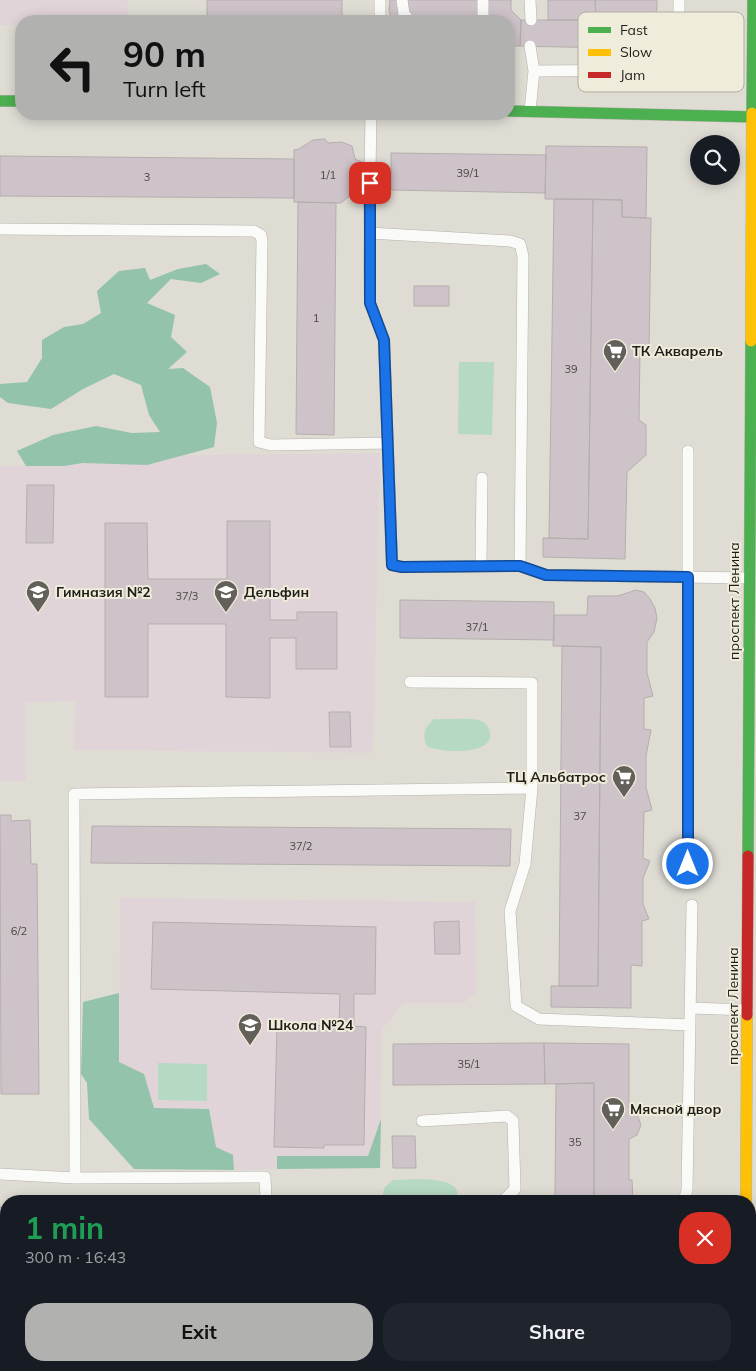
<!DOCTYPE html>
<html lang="en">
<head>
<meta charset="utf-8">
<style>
  :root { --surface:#171b24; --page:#20242c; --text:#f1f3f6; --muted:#9ea1a6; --accent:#b1b1af }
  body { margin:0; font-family:Mulish,sans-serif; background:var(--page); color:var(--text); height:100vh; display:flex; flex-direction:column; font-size:19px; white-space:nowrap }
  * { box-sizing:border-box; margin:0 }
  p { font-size:16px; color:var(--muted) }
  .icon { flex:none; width:28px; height:28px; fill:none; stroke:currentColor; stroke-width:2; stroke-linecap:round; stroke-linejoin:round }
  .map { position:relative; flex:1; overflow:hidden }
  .sheet { position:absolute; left:0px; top:1195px; width:756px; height:176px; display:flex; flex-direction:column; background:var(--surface); border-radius:20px 20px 0 0; box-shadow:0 2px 12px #0003 }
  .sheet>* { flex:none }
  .banner { position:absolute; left:15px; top:15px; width:500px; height:105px; border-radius:20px; box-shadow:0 2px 12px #0003; background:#b1b1af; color:#111; overflow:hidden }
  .buttons { position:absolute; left:690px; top:135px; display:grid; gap:10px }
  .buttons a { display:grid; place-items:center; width:50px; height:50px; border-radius:50%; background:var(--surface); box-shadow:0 2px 12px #0003; font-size:25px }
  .pin { position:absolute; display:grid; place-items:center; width:42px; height:42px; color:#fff; margin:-21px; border-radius:10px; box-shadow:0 2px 8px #0006 }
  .me { position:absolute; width:55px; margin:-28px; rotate:0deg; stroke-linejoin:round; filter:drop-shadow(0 0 4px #0008) }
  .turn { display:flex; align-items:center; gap:18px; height:105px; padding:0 25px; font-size:22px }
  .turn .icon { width:65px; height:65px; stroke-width:2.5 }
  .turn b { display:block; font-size:35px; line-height:42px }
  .round { display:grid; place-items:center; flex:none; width:52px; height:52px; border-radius:20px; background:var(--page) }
  .head { display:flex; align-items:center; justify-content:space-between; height:85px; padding:0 25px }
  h1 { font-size:30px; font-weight:700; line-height:38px; color:#1e9e55 }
  .primary-button { display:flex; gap:10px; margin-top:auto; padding:10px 25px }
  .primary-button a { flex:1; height:58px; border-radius:20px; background:var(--accent); color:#111; font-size:20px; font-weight:700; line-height:58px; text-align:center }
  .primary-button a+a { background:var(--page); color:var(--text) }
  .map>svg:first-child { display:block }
  .education { fill:#e1d4d8 }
  .green { fill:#b5d9c3 }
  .forest { fill:#93c3aa }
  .building { fill:#cfc3ca; stroke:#b3afad }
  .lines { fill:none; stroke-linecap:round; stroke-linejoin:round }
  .lane-casing { stroke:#b4b2ab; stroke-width:12 }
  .fast-casing { stroke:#b4b2ab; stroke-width:12 }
  .slow-casing { stroke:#b4b2ab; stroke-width:12 }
  .jam-casing { stroke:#b4b2ab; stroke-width:12 }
  .lane { stroke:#fafaf8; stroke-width:11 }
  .fast { stroke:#4caf50; stroke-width:11 }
  .slow { stroke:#ffc107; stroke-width:11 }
  .jam { stroke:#c62828; stroke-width:11 }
  .route-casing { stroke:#114b97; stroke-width:12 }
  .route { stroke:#1a73e8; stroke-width:9 }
  .labels { text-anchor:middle; stroke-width:4; stroke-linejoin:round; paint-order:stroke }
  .number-label { font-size:11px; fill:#4b4744 }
  .poi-label { font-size:14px; font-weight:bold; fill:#1f1e18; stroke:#f0ecdb; text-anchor:start }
  .street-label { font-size:14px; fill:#1f1e18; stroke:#f0ecdb }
  .key { fill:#f0ecdb; stroke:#b1aea0; stroke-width:1 }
  .key-label { font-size:14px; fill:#1f1e18 }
</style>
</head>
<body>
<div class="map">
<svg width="756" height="1371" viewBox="0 0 756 1371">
  <rect width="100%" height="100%" fill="#dedcd3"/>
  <path class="education" d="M 0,0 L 128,0 L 127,21 L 21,21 L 21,25 L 0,25 Z
    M 380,453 L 373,753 L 74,750 L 75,701 L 26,702 L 26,781 L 0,781 L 0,466 L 63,466 L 64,457 Z
    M 120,898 L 475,902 L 476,993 L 464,1003 L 403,1003 L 382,1030 L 380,1168 L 234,1170 L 233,1155 L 169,1155 L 119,1087 Z"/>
  <path class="green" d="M 459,362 L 494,362 L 492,435 L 458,434 Z
    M 434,719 C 445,720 471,717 481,721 C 486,723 489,728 490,733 C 494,756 440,753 427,746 C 422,734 424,729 434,719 Z
    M 158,1063 L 207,1064 L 207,1101 L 158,1100 Z
    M 393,1180 C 408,1180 468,1173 456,1201 L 384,1201 L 382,1196 L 385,1187 Z
    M 640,1365 L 700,1365 L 699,1371 L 634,1371 Z"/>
  <path class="forest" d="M 206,264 L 220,274 L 201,283 L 171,279 L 147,303 L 175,315 L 171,337 L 187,352 L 168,369 L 183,368 L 210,387 L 217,423 L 214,447 L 147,465 L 83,463 L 64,466 L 26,466 L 17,451 L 53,435 L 96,426 L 132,433 L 160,432 L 149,415 L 141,385 L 114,374 L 83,389 L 51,409 L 8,403 L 0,397 L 0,384 L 27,382 L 42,358 L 42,340 L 64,327 L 83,324 L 101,313 L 97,291 L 119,271 L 145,268 L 150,280 L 178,269 Z
    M 119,993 L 119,1062 L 144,1074 L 154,1108 L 209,1109 L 216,1147 L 233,1155 L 234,1170 L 134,1169 L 89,1119 L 87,1083 L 81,1074 L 83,1002 Z
    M 381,1119 L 380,1168 L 277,1169 L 277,1156 L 368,1156 Z
    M 0,1251 L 6,1257 L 6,1298 L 0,1298 Z"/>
  <path class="building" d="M 207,0 L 342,0 L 342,21 L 207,21 Z
    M 390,0 L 511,0 L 511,10 L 521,20 L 520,46 L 509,46 L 509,21 L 393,21 L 389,11 Z
    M 548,0 L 595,0 L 596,20 L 548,20 Z
    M 595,0 L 657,0 L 657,9 L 649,30 L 648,49 L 520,46 L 521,20 L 596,20 Z
    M 325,139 L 328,143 L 342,142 L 352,146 L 355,159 L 362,162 L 363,189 L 356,190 L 341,203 L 294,202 L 294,150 L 299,149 L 313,140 Z
    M 546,146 L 647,147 L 646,218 L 622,217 L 622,200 L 545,199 Z
    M 391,153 L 546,155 L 545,193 L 391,190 Z
    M 0,156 L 294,159 L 294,198 L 0,196 Z
    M 554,199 L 593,199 L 588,539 L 549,538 Z
    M 593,199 L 622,200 L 622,217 L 651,218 L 649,350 L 640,350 L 639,420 L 646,425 L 646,455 L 627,472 L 625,559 L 543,557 L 543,538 L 588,539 Z
    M 298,202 L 336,203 L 334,435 L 296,434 Z
    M 414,286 L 449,286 L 449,306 L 414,306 Z
    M 27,485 L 54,485 L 53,543 L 26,543 Z
    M 227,521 L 270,521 L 270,620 L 297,620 L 297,612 L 337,612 L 337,669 L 296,669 L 296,638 L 270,638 L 270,698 L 226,697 L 226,624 L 148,624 L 148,697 L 105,697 L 105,523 L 147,523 L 148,579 L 227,579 Z
    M 636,590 L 644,592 L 650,599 L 655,608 L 657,618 L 654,632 L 647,642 L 647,673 L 653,696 L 644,698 L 644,729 L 651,730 L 646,756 L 646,787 L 652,810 L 644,812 L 643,858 L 650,861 L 643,878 L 643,904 L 649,919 L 642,921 L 642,966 L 631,965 L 631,1008 L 551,1007 L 551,986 L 598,986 L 601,647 L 553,646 L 554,615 L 587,615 L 588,596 L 618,596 Z
    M 400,600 L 554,602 L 554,640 L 400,638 Z
    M 562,646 L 601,647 L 598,986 L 559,986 Z
    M 329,712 L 350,712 L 351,747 L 330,747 Z
    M 0,815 L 11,815 L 11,821 L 30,820 L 31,864 L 37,864 L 39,1094 L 1,1094 Z
    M 92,826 L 511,829 L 510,866 L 91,863 Z
    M 459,921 L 460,954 L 435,954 L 434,922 Z
    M 153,922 L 376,927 L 375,994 L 354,994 L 354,1026 L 366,1027 L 364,1145 L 324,1145 L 324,1148 L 274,1147 L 277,1024 L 339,1026 L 340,994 L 151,989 Z
    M 544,1043 L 629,1044 L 629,1109 L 637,1114 L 641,1125 L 637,1135 L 629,1139 L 629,1180 L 632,1180 L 633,1201 L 594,1201 L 594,1083 L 545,1084 Z
    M 544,1043 L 545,1084 L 393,1085 L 393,1044 Z
    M 594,1083 L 594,1201 L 555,1201 L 556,1084 Z
    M 392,1136 L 415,1136 L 416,1168 L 393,1168 Z
    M 0,1207 L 6,1207 L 6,1251 L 0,1251 Z"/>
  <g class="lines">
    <g class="lane-casing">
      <path id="lane" d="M 402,0 L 404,14 L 410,21
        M 530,0 L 531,20
        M 380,21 L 380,0
        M 483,21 L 483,0
        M 530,46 L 534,71 L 530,111
        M 534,71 L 663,70 L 679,62 L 679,0
        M 371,114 L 369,233 L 370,303 L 384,340 L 392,565 L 403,567 L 520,566 L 546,575 L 750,578
        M 0,229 L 254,231 L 261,235 L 262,241 L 259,442 L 271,445 L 388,443
        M 369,233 L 510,241 L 520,244 L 523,256 L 520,566
        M 481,566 L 482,478
        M 410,682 L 532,683 L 532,788 L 525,864 L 510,911 L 516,1006 L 539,1019 L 690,1025
        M 688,864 L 688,451
        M 691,1008 L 747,1010
        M 422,1121 L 507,1116 L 513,1121 L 515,1189 L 503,1201
        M 0,1174 L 75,1178 L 265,1177 L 266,1201
        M 75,1178 L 74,794 L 532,788
        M 684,1201 L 687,1190 L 692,905
        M 154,1371 L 156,1365
        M 581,1371 L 591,1365"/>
    </g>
    <g class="fast-casing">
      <path id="fast" d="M 0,101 L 21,101
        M 509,111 L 756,117
        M 752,113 L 753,0
        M 748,856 L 751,341
        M 750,1266 L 756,1312"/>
    </g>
    <g class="slow-casing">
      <path id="slow" d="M 751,341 L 752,113
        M 746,1201 L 747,1015
        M 729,1371 L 730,1365"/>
    </g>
    <g class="jam-casing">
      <path id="jam" d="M 747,1015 L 748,856"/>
    </g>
    <use href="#lane" class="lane"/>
    <use href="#fast" class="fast"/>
    <use href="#slow" class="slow"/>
    <use href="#jam" class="jam"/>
  </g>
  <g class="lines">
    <g class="route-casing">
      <path id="route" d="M 370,183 L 370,303 L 384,340 L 392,565 L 402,567 L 520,566 L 546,575 L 688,577 L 688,864"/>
    </g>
    <use href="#route" class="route"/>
  </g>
  <defs>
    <g id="supermarket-pin" transform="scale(1.25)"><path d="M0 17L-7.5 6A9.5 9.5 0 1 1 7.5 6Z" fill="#626059" stroke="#f0ecdb"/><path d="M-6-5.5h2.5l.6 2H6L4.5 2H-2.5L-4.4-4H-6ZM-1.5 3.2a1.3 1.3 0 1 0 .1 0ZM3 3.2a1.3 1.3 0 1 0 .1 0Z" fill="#fff"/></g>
    <g id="school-pin" transform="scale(1.25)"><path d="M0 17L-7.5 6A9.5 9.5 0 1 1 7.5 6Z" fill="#626059" stroke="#f0ecdb"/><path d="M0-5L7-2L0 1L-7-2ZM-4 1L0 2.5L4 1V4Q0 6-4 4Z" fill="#fff"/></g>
  </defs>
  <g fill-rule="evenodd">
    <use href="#supermarket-pin" x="615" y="351"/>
    <use href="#school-pin" x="38" y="592"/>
    <use href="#school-pin" x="226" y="592"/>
    <use href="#supermarket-pin" x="624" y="777"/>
    <use href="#school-pin" x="250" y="1025"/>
    <use href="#supermarket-pin" x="613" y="1109"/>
  </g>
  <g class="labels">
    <g class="number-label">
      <text x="468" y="177">39/1</text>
      <text x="328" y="179">1/1</text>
      <text x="147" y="181">3</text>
      <text x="316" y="322">1</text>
      <text x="571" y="373">39</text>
      <text x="187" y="600">37/3</text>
      <text x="477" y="631">37/1</text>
      <text x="580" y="820">37</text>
      <text x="301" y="850">37/2</text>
      <text x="19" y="935">6/2</text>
      <text x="469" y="1068">35/1</text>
      <text x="575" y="1146">35</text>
    </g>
    <g class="poi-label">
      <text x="632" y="356">ТК Акварель</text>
      <text x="56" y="597">Гимназия №2</text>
      <text x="244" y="597">Дельфин</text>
      <text x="606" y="782" text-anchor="end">ТЦ Альбатрос</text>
      <text x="268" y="1030">Школа №24</text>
      <text x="630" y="1114">Мясной двор</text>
    </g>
    <g class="street-label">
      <text transform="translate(734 601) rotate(-90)" y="5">проспект Ленина</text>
      <text transform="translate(733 1006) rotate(-90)" y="5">проспект Ленина</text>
    </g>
  </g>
  <rect x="578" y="12" width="166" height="80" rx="8" class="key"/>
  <rect x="588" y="27" width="23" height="6" fill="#4caf50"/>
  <rect x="588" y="49" width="23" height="7" fill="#ffc107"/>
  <rect x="588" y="72" width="23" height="6" fill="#c62828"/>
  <g class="key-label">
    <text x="620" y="35">Fast</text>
    <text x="620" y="57">Slow</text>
    <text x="620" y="80">Jam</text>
  </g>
</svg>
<div class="buttons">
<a><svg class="icon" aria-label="search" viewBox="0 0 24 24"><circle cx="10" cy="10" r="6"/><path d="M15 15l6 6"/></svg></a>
</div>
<div class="pin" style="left:370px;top:183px;background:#d93025"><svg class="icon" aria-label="arrive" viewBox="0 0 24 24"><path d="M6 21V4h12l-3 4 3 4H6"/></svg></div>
<svg class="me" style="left:688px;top:864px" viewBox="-20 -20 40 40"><circle r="17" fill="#1a73e8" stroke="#fff" stroke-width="3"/><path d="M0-11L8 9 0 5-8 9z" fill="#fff"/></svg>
<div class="banner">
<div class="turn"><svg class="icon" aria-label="left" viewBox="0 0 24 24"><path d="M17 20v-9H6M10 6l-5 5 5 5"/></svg><div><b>90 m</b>Turn left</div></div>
</div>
<section class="sheet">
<div class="head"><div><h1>1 min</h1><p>300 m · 16:43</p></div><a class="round" style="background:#d93025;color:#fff"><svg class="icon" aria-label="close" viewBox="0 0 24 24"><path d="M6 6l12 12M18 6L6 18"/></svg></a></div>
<div class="primary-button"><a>Exit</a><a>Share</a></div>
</section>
</div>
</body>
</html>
